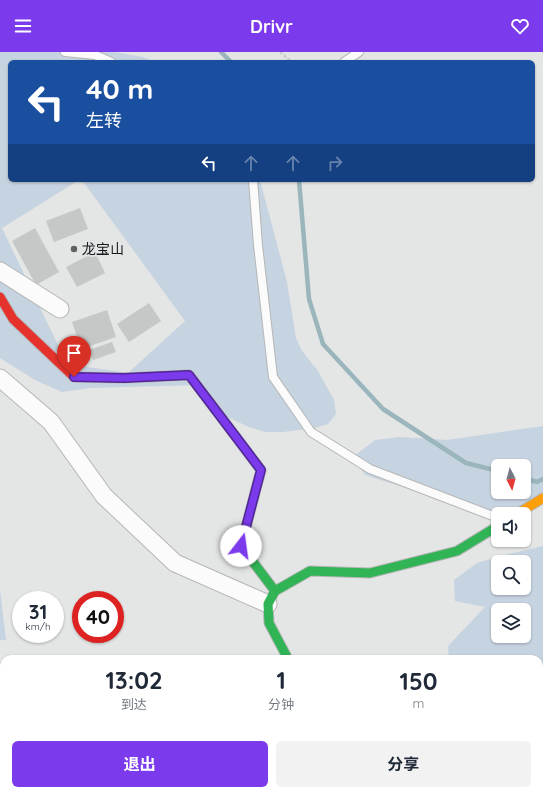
<!DOCTYPE html>
<html lang="zh">
<head>
<meta charset="utf-8">
<style>
  :root { --surface:#fff; --page:#f2f2f3; --text:#1f2937; --muted:#747a83; --accent:#7c3aed }
  body { margin:0; font-family:Quicksand,"Noto Sans SC",sans-serif; background:var(--page); color:var(--text); height:100vh; display:flex; flex-direction:column; font-size:15px; white-space:nowrap }
  * { box-sizing:border-box; margin:0 }
  p { font-size:13px; color:var(--muted) }
  .icon { flex:none; width:22px; height:22px; fill:none; stroke:currentColor; stroke-width:2; stroke-linecap:round; stroke-linejoin:round }
  .map { position:relative; flex:1; overflow:hidden }
  .drawer { position:absolute; left:0px; top:603px; width:543px; height:140px; display:flex; flex-direction:column; background:var(--surface); border-radius:12px 12px 0 0; box-shadow:0 1px 3px #0004 }
  .drawer>* { flex:none }
  .hud { position:absolute; left:8px; top:8px; width:527px; height:122px; border-radius:6px; box-shadow:0 1px 3px #0004; background:#1a4fa0; color:#fff; overflow:hidden }
  .needle { width:26px; rotate:174deg }
  .fabs { position:absolute; left:491px; top:407px; display:grid; gap:8px }
  .fabs a { display:grid; place-items:center; width:40px; height:40px; border-radius:6px; background:var(--surface); box-shadow:0 1px 3px #0004; font-size:20px }
  .speed { position:absolute; left:12px; top:539px; display:flex; gap:8px; font-size:20px; font-weight:700; text-align:center }
  .speed>* { display:grid; place-content:center; width:52px; height:52px; border-radius:50%; background:var(--surface); box-shadow:0 1px 3px #0004; line-height:1 }
  .speed small { font-size:10px; font-weight:400 }
  .speed .limit { border:6px solid #d22; background:#fff; color:#111 }
  .pin { position:absolute; display:grid; place-items:center; width:34px; height:34px; color:#fff; margin:-41px -17px; border-radius:50% 50% 50% 0; rotate:-45deg; box-shadow:0 0 4px #0007 }
  .pin .icon { rotate:45deg }
  .me { position:absolute; width:44px; margin:-22px; rotate:15deg; stroke-linejoin:round; filter:drop-shadow(0 0 3px #0008) }
  .turn { display:flex; align-items:center; gap:14px; height:84px; padding:0 12px; font-size:18px }
  .turn .icon { width:52px; height:52px; stroke-width:2.5 }
  .turn b { display:block; font-size:28px; line-height:34px }
  .lanes { display:flex; align-items:center; height:38px; padding:0 12px; background:#0003; justify-content:center; gap:20px; direction:ltr }
  .lanes .off { opacity:.35 }
  .eta { display:flex; justify-content:space-evenly; align-items:center; height:68px; text-align:center }
  .eta b { font-size:24px; font-weight:700; line-height:28px }
  .action { display:flex; gap:8px; margin-top:auto; padding:8px 12px }
  .action a { flex:1; height:46px; border-radius:6px; background:var(--accent); color:#fff; font-size:16px; font-weight:700; line-height:46px; text-align:center }
  .action a+a { background:var(--page); color:var(--text) }
  header { display:flex; justify-content:space-between; align-items:center; height:52px; padding:0 12px; background:var(--accent); color:#fff; font-size:18px; font-weight:700 }
  .map>svg:first-child { display:block }
  .green { fill:#c6d3e0; fill-rule:evenodd }
  .lines { fill:none; stroke-linecap:round; stroke-linejoin:round }
  .stream { stroke:#9bb5bc; stroke-width:4.5 }
  .building { fill:#c6c7c7 }
  .lane-casing { stroke:#b5b6b6; stroke-width:10 }
  .street-casing { stroke:#b5b6b6; stroke-width:19 }
  .fast-casing { stroke:#b5b6b6; stroke-width:11 }
  .slow-casing { stroke:#b5b6b6; stroke-width:11 }
  .jam-casing { stroke:#b5b6b6; stroke-width:11 }
  .path { stroke:#cbcccc; stroke-width:2.5; stroke-dasharray:3 2; stroke-linecap:butt }
  .lane { stroke:#fbfbfb; stroke-width:8 }
  .street { stroke:#fbfbfb; stroke-width:17 }
  .fast { stroke:#30b455; stroke-width:9 }
  .slow { stroke:#ff9f0a; stroke-width:9 }
  .jam { stroke:#e5322d; stroke-width:9 }
  .route-casing { stroke:#51269a; stroke-width:10 }
  .route { stroke:#7c3aed; stroke-width:7 }
  .poi-dot { fill:#5f6060; stroke:#e3e5e6; stroke-width:1.5 }
  .labels { text-anchor:middle; stroke-width:3.5; stroke-linejoin:round; paint-order:stroke }
  .poi-label { font-size:14px; fill:#181819; stroke:#e3e5e6; text-anchor:start }
</style>
</head>
<body>
<header><svg class="icon" aria-label="menu" viewBox="0 0 24 24"><path d="M4 6h16M4 12h16M4 18h16"/></svg>Drivr<svg class="icon" aria-label="heart" viewBox="0 0 24 24"><path d="M12 20l-8-8c-3-5 5-10 8-4 3-6 11-1 8 4z"/></svg></header>
<div class="map">
<svg width="543" height="743" viewBox="0 0 543 743">
  <rect width="100%" height="100%" fill="#e4e5e5"/>
  <path class="green" d="M 0,0 L 114,0 L 143,5 L 155,10 L 10,10 L 10,128 L 79,128 L 2,176 L 67,312 L 128,321 L 185,269 L 82,128 L 260,128 L 287,230 L 296,286 L 302,299 L 318,319 L 334,348 L 336,362 L 328,372 L 315,376 L 283,380 L 265,380 L 249,375 L 223,363 L 199,333 L 90,336 L 62,340 L 35,328 L 0,306 Z
    M 543,374 L 543,452 L 533,456 L 484,461 L 365,423 L 353,405 L 375,388 L 399,385 L 447,388 ZM 498,414 L 524,414 L 524,440 L 498,440 Z
    M 543,494 L 543,714 L 539,711 L 539,607 L 449,607 L 448,594 L 485,555 L 455,549 L 454,528 L 477,511 L 501,504 ZM 498,510 L 524,510 L 524,536 L 498,536 ZM 498,558 L 524,558 L 524,584 L 498,584 Z
    M 0,538 L 6,588 L 0,588 Z"/>
  <g class="lines">
    <path class="stream" d="M 221,0 L 231,10
      M 299,128 L 309,247 L 323,292 L 383,357 L 466,411 L 498,419
      M 524,426 L 537,430 L 543,427"/>
  </g>
  <path class="building" d="M 80,156 L 88,177 L 54,190 L 46,169 Z
    M 35,176 L 59,220 L 36,233 L 12,189 Z
    M 95,200 L 105,221 L 77,235 L 66,215 Z
    M 149,251 L 161,269 L 129,290 L 117,272 Z
    M 107,258 L 116,285 L 81,297 L 72,270 Z
    M 112,290 L 116,300 L 93,308 L 89,298 Z"/>
  <g class="lines">
    <g class="lane-casing">
      <path id="lane" d="M 65,0 L 95,3 L 111,10
        M 344,10 L 359,0
        M 253,128 L 258,193 L 273,325 L 311,380 L 370,417 L 498,466"/>
    </g>
    <g class="street-casing">
      <path id="street" d="M 0,219 L 60,257
        M 0,326 L 51,370 L 104,444 L 175,511 L 268,552"/>
    </g>
    <g class="fast-casing">
      <path id="fast" d="M 202,340 L 261,418 L 241,494 L 275,539
        M 288,607 L 269,571 L 268,552 L 275,539 L 310,519 L 370,521 L 457,499 L 498,474
        M 0,682 L 4,682
        M 345,739 L 345,743"/>
    </g>
    <g class="slow-casing">
      <path id="slow" d="M 517,462 L 543,446"/>
    </g>
    <g class="jam-casing">
      <path id="jam" d="M 0,245 L 13,267 L 74,325 L 124,326 L 189,323 L 202,340
        M 215,739 L 223,743"/>
    </g>
    <path class="path" d="M 280,0 L 292,10"/>
    <use href="#lane" class="lane"/>
    <use href="#street" class="street"/>
    <use href="#fast" class="fast"/>
    <use href="#slow" class="slow"/>
    <use href="#jam" class="jam"/>
  </g>
  <g class="lines">
    <g class="route-casing">
      <path id="route" d="M 74,325 L 124,326 L 189,323 L 261,418 L 241,494"/>
    </g>
    <use href="#route" class="route"/>
  </g>
  <circle class="poi-dot" cx="74" cy="197" r="4"/>
  <g class="labels">
    <g class="poi-label">
      <text x="82" y="202">龙宝山</text>
    </g>
  </g>
</svg>
<div class="fabs">
<a><svg class="needle" viewBox="-14 -14 28 28"><path d="M0-13l5 13h-10z" fill="#e53935"/><path d="M0 13l5-13h-10z" fill="#747a83"/></svg></a>
<a><svg class="icon" aria-label="sound" viewBox="0 0 24 24"><path d="M4 9h4l5-4v14l-5-4H4zM17 9q2 3 0 6"/></svg></a>
<a><svg class="icon" aria-label="search" viewBox="0 0 24 24"><circle cx="10" cy="10" r="6"/><path d="M15 15l6 6"/></svg></a>
<a><svg class="icon" aria-label="layers" viewBox="0 0 24 24"><path d="M12 4l9 5-9 5-9-5zM3 14l9 5 9-5"/></svg></a>
</div>
<div class="speed"><div>31<small>km/h</small></div><div class="limit">40</div></div>
<div class="pin" style="left:74px;top:325px;background:#d93025"><svg class="icon" aria-label="arrive" viewBox="0 0 24 24"><path d="M6 21V4h12l-3 4 3 4H6"/></svg></div>
<svg class="me" style="left:241px;top:494px" viewBox="-20 -20 40 40"><circle r="19" fill="#fff"/><path d="M0-13L10 11 0 6-10 11z" fill="#7c3aed"/></svg>
<div class="hud">
<div class="turn"><svg class="icon" aria-label="left" viewBox="0 0 24 24"><path d="M17 20v-9H6M10 6l-5 5 5 5"/></svg><div><b>40 m</b>左转</div></div>
<div class="lanes"><svg class="icon" aria-label="left" viewBox="0 0 24 24"><path d="M17 20v-9H6M10 6l-5 5 5 5"/></svg><svg class="icon off" aria-label="ahead" viewBox="0 0 24 24"><path d="M12 20V5M6 11l6-6 6 6"/></svg><svg class="icon off" aria-label="ahead" viewBox="0 0 24 24"><path d="M12 20V5M6 11l6-6 6 6"/></svg><svg class="icon off" aria-label="right" viewBox="0 0 24 24"><path d="M7 20v-9h11M14 6l5 5-5 5"/></svg></div>
</div>
<section class="drawer">
<div class="eta">
<div><b>13:02</b><p>到达</p></div>
<div><b>1</b><p>分钟</p></div>
<div><b>150</b><p>m</p></div>
</div>
<div class="action"><a>退出</a><a>分享</a></div>
</section>
</div>
</body>
</html>
